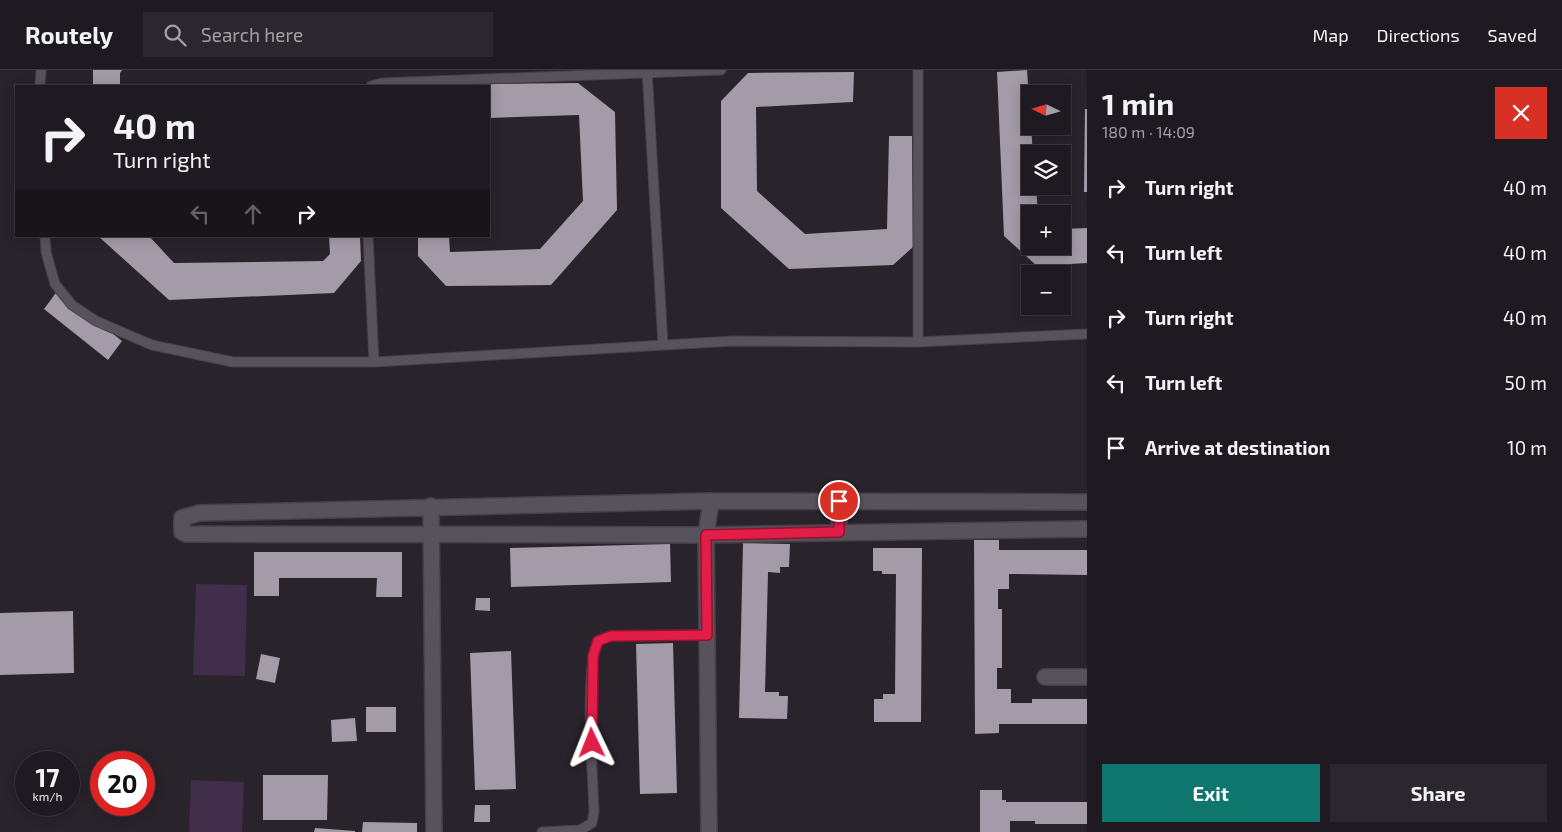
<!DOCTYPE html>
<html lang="en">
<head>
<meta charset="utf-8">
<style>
  :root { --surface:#1f1a21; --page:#2c272e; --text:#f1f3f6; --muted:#a1a1a5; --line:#3c383f; --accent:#0f766e }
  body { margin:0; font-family:"Exo 2",sans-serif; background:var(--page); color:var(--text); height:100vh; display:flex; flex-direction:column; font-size:19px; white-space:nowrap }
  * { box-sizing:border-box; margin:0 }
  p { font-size:16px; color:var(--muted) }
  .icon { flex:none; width:28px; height:28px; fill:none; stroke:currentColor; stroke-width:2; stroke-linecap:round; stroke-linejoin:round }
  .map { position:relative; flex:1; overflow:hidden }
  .details { display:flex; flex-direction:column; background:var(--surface); width:475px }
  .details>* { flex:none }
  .top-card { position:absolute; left:15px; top:15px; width:475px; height:152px; border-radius:0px; box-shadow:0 2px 12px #0003,0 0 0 1px var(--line); background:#1f1a21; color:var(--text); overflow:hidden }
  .needle { width:32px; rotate:275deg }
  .buttons { position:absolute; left:1021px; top:15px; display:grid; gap:10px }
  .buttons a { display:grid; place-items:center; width:50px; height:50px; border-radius:0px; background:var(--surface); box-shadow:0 2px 12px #0003,0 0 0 1px var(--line); font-size:25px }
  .speed { position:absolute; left:15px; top:681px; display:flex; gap:10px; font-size:25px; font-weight:700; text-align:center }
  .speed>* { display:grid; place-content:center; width:65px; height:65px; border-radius:50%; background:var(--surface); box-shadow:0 2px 12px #0003,0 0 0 1px var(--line); line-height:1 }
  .speed small { font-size:12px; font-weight:400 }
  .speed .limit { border:8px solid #d22; background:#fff; color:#111 }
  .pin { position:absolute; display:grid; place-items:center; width:42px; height:42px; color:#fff; margin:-21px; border:2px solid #fff; border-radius:50%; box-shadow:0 1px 5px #0007 }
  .me { position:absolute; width:55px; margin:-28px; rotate:358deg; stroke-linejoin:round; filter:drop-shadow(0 0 4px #0008) }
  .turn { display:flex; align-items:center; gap:18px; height:105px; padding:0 15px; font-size:22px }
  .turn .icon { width:65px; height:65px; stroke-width:2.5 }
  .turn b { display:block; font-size:35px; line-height:42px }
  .lanes { display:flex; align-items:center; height:48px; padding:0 15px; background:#0003; justify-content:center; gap:25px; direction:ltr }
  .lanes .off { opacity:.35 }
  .round { display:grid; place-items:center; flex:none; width:52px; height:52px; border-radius:0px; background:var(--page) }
  .head { display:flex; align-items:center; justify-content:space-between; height:85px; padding:0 15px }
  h1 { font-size:30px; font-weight:700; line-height:38px }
  .cta { display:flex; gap:10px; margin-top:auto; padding:10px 15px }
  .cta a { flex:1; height:58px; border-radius:0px; background:var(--accent); color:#fff; font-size:20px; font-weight:700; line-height:58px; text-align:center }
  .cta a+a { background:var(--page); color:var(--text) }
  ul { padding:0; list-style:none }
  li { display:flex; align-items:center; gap:15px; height:65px; padding:0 15px }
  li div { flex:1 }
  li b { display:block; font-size:19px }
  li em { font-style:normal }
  header { display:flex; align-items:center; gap:30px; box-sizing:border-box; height:70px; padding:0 25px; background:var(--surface); border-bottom:1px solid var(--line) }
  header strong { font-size:24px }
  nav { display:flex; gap:28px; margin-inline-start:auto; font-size:18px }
  .search { width:350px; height:45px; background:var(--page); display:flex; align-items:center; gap:12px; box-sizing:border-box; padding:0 18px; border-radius:0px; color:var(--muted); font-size:19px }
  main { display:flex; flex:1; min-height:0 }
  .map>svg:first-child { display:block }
  .green { fill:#412e4b }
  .building { fill:#a39ba7 }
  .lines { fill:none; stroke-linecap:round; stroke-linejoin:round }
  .service-casing { stroke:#464148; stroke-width:11 }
  .minor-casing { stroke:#464148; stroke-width:18 }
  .service { stroke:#58525c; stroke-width:9 }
  .minor { stroke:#58525c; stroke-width:15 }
  .route-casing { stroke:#92132f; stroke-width:12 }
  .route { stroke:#e11d48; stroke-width:9 }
</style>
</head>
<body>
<header>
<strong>Routely</strong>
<div class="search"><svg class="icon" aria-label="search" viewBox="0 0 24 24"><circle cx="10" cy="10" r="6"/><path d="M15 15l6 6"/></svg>Search here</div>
<nav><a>Map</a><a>Directions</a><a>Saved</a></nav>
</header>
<main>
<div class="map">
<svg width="1087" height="762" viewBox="0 0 1087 762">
  <rect width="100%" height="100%" fill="#29232c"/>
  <path class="green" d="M 196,514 L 247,515 L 245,606 L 193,605 Z
    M 191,710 L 244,712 L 242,762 L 189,762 Z"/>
  <path class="building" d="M 93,0 L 122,0 L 120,3 L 120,16 L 93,16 Z
    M 1027,0 L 1033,84 L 1030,84 L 1030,116 L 1036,116 L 1038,144 L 1030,144 L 1030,176 L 1062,176 L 1062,159 L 1087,158 L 1087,193 L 1037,196 L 1004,166 L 997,2 Z
    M 854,2 L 853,32 L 756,37 L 757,121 L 805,164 L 887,159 L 889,66 L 912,66 L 913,177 L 893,195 L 789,199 L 721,138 L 721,31 L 748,3 Z
    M 578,13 L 615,42 L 617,140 L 551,215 L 446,216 L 418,186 L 418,166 L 449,166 L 450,182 L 540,179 L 583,131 L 579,45 L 489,48 L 489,16 L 480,16 L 480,14 Z
    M 1085,39 L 1087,39 L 1087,122 L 1084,122 Z
    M 98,166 L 149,166 L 174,193 L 323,191 L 330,184 L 329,166 L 360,166 L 361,191 L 334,223 L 169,230 Z
    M 58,220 L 122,271 L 108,290 L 44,239 Z
    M 974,470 L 999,470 L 999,480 L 1087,480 L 1087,505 L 1009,504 L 1009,519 L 998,519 L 998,539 L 1002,539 L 1002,598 L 997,598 L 997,619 L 1011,619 L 1011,633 L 1032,633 L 1032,629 L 1087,629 L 1087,654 L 999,654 L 999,663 L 975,664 Z
    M 743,473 L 790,474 L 789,497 L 780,497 L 780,503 L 768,502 L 765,622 L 779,622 L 779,626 L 788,626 L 787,649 L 739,648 Z
    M 670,474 L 671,512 L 511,517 L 510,478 Z
    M 873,478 L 922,478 L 921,652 L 874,652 L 874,629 L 883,629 L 883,624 L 895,624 L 896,504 L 882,504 L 882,501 L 873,501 Z
    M 254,482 L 402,482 L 402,527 L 376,527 L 377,508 L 279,508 L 279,526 L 254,526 Z
    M 476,528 L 490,528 L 490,541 L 475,540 Z
    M 73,541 L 74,603 L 0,605 L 0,543 Z
    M 673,573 L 677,723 L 640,724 L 636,574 Z
    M 511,581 L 516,719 L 475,720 L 470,583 Z
    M 261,584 L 280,588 L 275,613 L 256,609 Z
    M 366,637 L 396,637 L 396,662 L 366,662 Z
    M 355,648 L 357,671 L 332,672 L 331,650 Z
    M 263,705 L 328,705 L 327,750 L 263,750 Z
    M 980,720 L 1002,720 L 1002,730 L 1006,730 L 1006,732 L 1087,732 L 1087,754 L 1035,754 L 1035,751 L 1010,751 L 1010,762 L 980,762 Z
    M 475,735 L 490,735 L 490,752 L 474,752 Z
    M 363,752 L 417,753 L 417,762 L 362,762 Z
    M 315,758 L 355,761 L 355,762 L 314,762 Z"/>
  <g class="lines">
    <g class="service-casing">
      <path id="service" d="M 647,0 L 663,275
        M 918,0 L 918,272
        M 40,16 L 41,0
        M 371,16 L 382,13 L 721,0
        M 45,166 L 46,182 L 55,214 L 72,235 L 96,251 L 152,275 L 233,292 L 374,292 L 733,271 L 918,272 L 1087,264
        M 368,166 L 374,292
        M 542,762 L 580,760 L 592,753 L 594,742 C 593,707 584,597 598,571 L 611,566 L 707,565"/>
    </g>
    <g class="minor-casing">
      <path id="minor" d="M 839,431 L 839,462
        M 1087,432 L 711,431 L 199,443 L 182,448 L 182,462 L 186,464 L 706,465 L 1087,459
        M 431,436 L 434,762
        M 1045,607 L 1087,607
        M 709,762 L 706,465 L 711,431"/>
    </g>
    <use href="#service" class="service"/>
    <use href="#minor" class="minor"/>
  </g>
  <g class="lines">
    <g class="route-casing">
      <path id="route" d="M 592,673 L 593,586 L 598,571 L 611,566 L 707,565 L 706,465 L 839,462 L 839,431"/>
    </g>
    <use href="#route" class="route"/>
  </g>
</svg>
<div class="buttons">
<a><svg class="needle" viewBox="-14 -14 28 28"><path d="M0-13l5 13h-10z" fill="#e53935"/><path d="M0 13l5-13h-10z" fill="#a1a1a5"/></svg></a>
<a><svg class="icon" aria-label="layers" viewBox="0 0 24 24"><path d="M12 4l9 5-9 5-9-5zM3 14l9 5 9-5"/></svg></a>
<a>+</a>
<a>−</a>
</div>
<div class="speed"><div>17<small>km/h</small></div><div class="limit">20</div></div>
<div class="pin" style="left:839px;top:431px;background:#d93025"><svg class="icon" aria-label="arrive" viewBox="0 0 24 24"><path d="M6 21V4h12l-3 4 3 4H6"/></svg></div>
<svg class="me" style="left:592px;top:673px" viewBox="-20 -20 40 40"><path d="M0-17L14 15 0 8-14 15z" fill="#e11d48" stroke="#fff" stroke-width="4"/></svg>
<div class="top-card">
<div class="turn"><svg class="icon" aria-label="right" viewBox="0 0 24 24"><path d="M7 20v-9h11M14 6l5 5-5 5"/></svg><div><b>40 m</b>Turn right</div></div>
<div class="lanes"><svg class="icon off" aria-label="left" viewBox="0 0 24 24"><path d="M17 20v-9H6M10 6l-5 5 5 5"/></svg><svg class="icon off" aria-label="ahead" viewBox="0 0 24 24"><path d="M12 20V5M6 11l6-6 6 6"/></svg><svg class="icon" aria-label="right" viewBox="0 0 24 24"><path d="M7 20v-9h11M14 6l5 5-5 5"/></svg></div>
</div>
</div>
<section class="details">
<div class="head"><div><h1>1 min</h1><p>180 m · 14:09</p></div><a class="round" style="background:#d93025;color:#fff"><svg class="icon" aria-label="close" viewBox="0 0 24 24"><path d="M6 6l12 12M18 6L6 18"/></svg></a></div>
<ul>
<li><svg class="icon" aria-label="right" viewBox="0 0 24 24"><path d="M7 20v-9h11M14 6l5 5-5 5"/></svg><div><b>Turn right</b></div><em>40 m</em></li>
<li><svg class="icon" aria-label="left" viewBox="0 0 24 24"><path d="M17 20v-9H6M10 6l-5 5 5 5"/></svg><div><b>Turn left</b></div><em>40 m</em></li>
<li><svg class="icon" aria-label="right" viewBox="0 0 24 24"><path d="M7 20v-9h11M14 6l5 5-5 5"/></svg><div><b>Turn right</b></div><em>40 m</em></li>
<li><svg class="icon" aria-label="left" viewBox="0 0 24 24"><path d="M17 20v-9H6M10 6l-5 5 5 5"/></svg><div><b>Turn left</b></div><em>50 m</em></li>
<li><svg class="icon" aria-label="arrive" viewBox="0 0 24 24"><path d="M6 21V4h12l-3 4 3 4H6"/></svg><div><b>Arrive at destination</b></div><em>10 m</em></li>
</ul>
<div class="cta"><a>Exit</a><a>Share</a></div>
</section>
</main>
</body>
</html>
